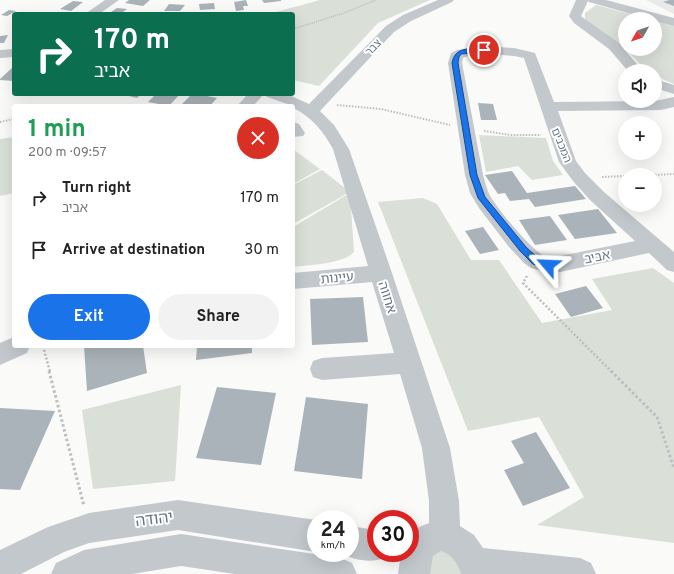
<!DOCTYPE html>
<html lang="en">
<head>
<meta charset="utf-8">
<style>
  :root { --surface:#fff; --page:#f2f2f2; --text:#222; --muted:#767676; --accent:#1a73e8 }
  body { margin:0; font-family:Overpass,"Noto Sans Hebrew",sans-serif; background:var(--page); color:var(--text); height:100vh; display:flex; flex-direction:column; font-size:15px; white-space:nowrap }
  * { box-sizing:border-box; margin:0 }
  p { font-size:13px; color:var(--muted) }
  .icon { flex:none; width:22px; height:22px; fill:none; stroke:currentColor; stroke-width:2; stroke-linecap:round; stroke-linejoin:round }
  .map { position:relative; flex:1; overflow:hidden }
  .panel { position:absolute; left:12px; top:104px; width:283px; height:244px; display:flex; flex-direction:column; background:var(--surface); border-radius:4px; box-shadow:0 4px 16px #0002 }
  .panel>* { flex:none }
  .guide { position:absolute; left:12px; top:12px; width:283px; height:84px; border-radius:4px; box-shadow:0 4px 16px #0002; background:#0b6e4f; color:#fff; overflow:hidden }
  .needle { width:26px; rotate:230deg }
  .fabs { position:absolute; left:618px; top:12px; display:grid; gap:8px }
  .fabs a { display:grid; place-items:center; width:44px; height:44px; border-radius:50%; background:var(--surface); box-shadow:0 4px 16px #0002; font-size:20px }
  .speed { position:absolute; left:307px; top:510px; display:flex; gap:8px; font-size:20px; font-weight:700; text-align:center }
  .speed>* { display:grid; place-content:center; width:52px; height:52px; border-radius:50%; background:var(--surface); box-shadow:0 4px 16px #0002; line-height:1 }
  .speed small { font-size:10px; font-weight:400 }
  .speed .limit { border:6px solid #d22; background:#fff; color:#111 }
  .pin { position:absolute; display:grid; place-items:center; width:34px; height:34px; color:#fff; margin:-17px; border:2px solid #fff; border-radius:50%; box-shadow:0 1px 4px #0007 }
  .me { position:absolute; width:44px; margin:-22px; rotate:296deg; stroke-linejoin:round; filter:drop-shadow(0 0 3px #0008) }
  .turn { display:flex; align-items:center; gap:14px; height:84px; padding:0 16px; font-size:18px }
  .turn .icon { width:52px; height:52px; stroke-width:2.5 }
  .turn b { display:block; font-size:28px; line-height:34px }
  .round { display:grid; place-items:center; flex:none; width:42px; height:42px; border-radius:21px; background:var(--page) }
  .headline { display:flex; align-items:center; justify-content:space-between; height:68px; padding:0 16px }
  h1 { font-size:24px; font-weight:700; line-height:30px; color:#1e9e55 }
  .button { display:flex; gap:8px; margin-top:auto; padding:8px 16px }
  .button a { flex:1; height:46px; border-radius:24px; background:var(--accent); color:#fff; font-size:16px; font-weight:700; line-height:46px; text-align:center }
  .button a+a { background:var(--page); color:var(--text) }
  ul { padding:0; list-style:none }
  li { display:flex; align-items:center; gap:12px; height:52px; padding:0 16px }
  li div { flex:1 }
  li b { display:block; font-size:15px }
  li em { font-style:normal }
  .map>svg:first-child { display:block }
  .built { fill:#e8e9e9 }
  .green { fill:#dadfd7 }
  .building { fill:#aab3b9 }
  .lines { fill:none; stroke-linecap:round; stroke-linejoin:round }
  .path-far3 { stroke:#bbbfc2; stroke-width:1.5; stroke-dasharray:1 1; stroke-linecap:butt }
  .path-far2 { stroke:#bbbfc2; stroke-width:2; stroke-dasharray:1.5 1.5; stroke-linecap:butt }
  .path-far1 { stroke:#bbbfc2; stroke-width:2.5; stroke-dasharray:2 2; stroke-linecap:butt }
  .path { stroke:#bbbfc2; stroke-width:3; stroke-dasharray:2.5 2.5; stroke-linecap:butt }
  .minor { fill:#c3c8cc; fill-rule:evenodd }
  .route { fill:#1a73e8; stroke:#114b97 }
  .labels { text-anchor:middle; stroke-width:4; stroke-linejoin:round; paint-order:stroke }
  .far-street-label { font-size:11px; fill:#657683; stroke:#fff }
  .street-label { font-size:13px; fill:#657683; stroke:#fff }
  .near-street-label { font-size:16px; fill:#657683; stroke:#fff }
</style>
</head>
<body>
<div class="map">
<svg width="674" height="574" viewBox="0 0 674 574">
  <rect width="100%" height="100%" fill="#fafaf8"/>
  <path class="built" d="M 646,0 L 674,0 L 674,14 Z"/>
  <path class="green" d="M 320,0 L 430,0 L 378,23 L 319,86 L 293,80 L 293,14 L 244,14 L 276,12 Z
    M 596,5 L 649,19 L 625,19 L 625,49 L 592,26 L 585,19 L 585,13 Z
    M 655,21 L 674,26 L 674,84 L 655,76 L 655,71 C 653,71 650,72 648,71 C 645,70 630,53 625,49 L 655,49 Z
    M 479,135 L 546,138 L 553,161 L 563,175 L 532,180 L 518,166 L 486,172 Z
    M 14,137 L 14,193 L 0,196 L 0,139 Z
    M 294,150 L 320,169 L 293,184 L 293,151 Z
    M 322,170 L 350,192 L 293,224 L 293,185 Z
    M 350,193 L 354,252 C 344,264 308,265 293,267 L 293,227 Z
    M 423,198 L 437,204 L 471,260 L 499,260 L 542,323 L 612,310 L 592,279 L 653,268 L 674,283 L 674,543 L 537,525 L 584,497 L 539,417 L 468,431 L 378,202 Z
    M 181,385 L 175,481 L 93,489 L 82,410 Z
    M 444,545 L 469,574 L 422,574 L 425,554 Z"/>
  <path class="building" d="M 129,0 L 150,0 L 143,6 L 125,3 Z
    M 246,0 L 248,6 L 243,6 L 244,10 L 236,11 L 234,2 Z
    M 262,0 L 281,0 L 281,1 L 264,3 Z
    M 669,0 L 674,0 L 674,6 L 663,2 Z
    M 73,1 L 83,2 L 71,11 L 60,9 Z
    M 214,3 L 215,9 L 200,10 L 199,4 Z
    M 169,4 L 185,5 L 180,11 L 164,11 Z
    M 117,8 L 127,9 L 120,14 L 108,14 Z
    M 9,10 L 16,11 L 7,16 L 1,15 Z
    M 8,35 L 4,43 L 0,43 L 0,36 Z
    M 14,66 L 14,81 L 0,80 L 0,79 Z
    M 121,94 L 141,94 L 137,98 Z
    M 156,94 L 180,94 L 169,106 L 148,102 Z
    M 192,94 L 197,94 L 217,98 L 210,106 L 191,106 L 182,104 Z
    M 478,103 L 493,104 L 497,120 L 481,120 Z
    M 512,171 L 527,193 L 575,186 L 586,199 L 535,207 L 529,199 L 510,201 L 505,193 L 498,194 L 485,175 Z
    M 598,209 L 617,233 L 575,239 L 558,215 Z
    M 550,216 L 567,240 L 535,245 L 519,220 Z
    M 483,227 L 499,250 L 480,254 L 465,231 Z
    M 586,286 L 603,308 L 571,317 L 555,294 Z
    M 363,297 L 368,342 L 312,345 L 310,299 Z
    M 84,346 L 143,346 L 147,373 L 87,391 Z
    M 197,346 L 252,346 L 252,353 L 196,360 Z
    M 217,387 L 276,393 L 261,465 L 196,458 Z
    M 306,397 L 368,404 L 362,479 L 294,471 Z
    M 0,408 L 55,411 L 20,490 L 0,489 Z
    M 536,432 L 570,488 L 523,506 L 504,470 L 524,463 L 511,441 Z"/>
  <g class="lines">
    <path class="path-far3" d="M 293,29 L 344,13 L 376,0"/>
    <path class="path-far2" d="M 337,105 L 381,109 L 450,125
      M 0,122 L 14,119
      M 484,131 L 511,135 L 541,135
      M 652,175 L 674,174
      M 602,177 L 625,176"/>
    <path class="path-far1" d="M 527,276 L 523,283 L 612,372
      M 43,346 L 50,372"/>
    <path class="path" d="M 49,371 L 84,506
      M 611,371 L 657,417 L 674,468"/>
    <path class="minor" d="M 105,0 L 119,0 L 99,14 L 85,14 Z
      M 438,0 L 454,0 L 452,2 L 411,21 L 394,32 L 320,111 L 334,125 L 349,149 L 392,273 L 450,448 L 459,501 L 460,526 L 474,535 L 483,548 L 580,558 L 591,563 L 596,574 L 461,574 C 458,564 452,554 441,551 L 433,556 L 430,574 L 398,574 L 401,553 L 410,553 L 411,534 L 419,527 L 429,523 L 429,501 L 422,448 L 400,374 L 322,380 L 313,377 L 310,369 L 313,361 L 322,358 L 394,353 L 372,282 L 293,289 L 293,273 L 368,266 L 333,149 C 323,131 312,117 293,108 L 293,106 L 267,97 L 264,94 L 287,94 L 309,104 L 386,26 L 403,15 Z
      M 576,0 L 606,0 L 674,18 L 674,26 L 655,21 L 655,19 L 649,19 L 589,2 L 588,1 L 581,16 L 582,17 L 619,43 L 643,71 L 628,71 L 609,49 L 574,23 L 569,16 Z
      M 481,46 L 514,48 L 535,53 L 554,102 L 655,101 L 674,97 L 674,107 L 661,110 L 558,111 L 576,161 L 585,173 L 604,192 L 674,252 L 674,272 L 667,270 L 649,253 L 560,272 L 545,272 L 531,268 L 524,263 L 509,247 L 479,208 L 470,193 L 465,175 L 448,63 L 451,53 L 457,50 ZM 492,54 L 514,56 L 524,58 L 559,162 L 573,181 L 590,200 L 635,241 L 560,256 L 545,257 C 528,246 501,213 490,196 C 487,190 485,182 483,175 L 462,63 L 463,58 L 471,55 Z
      M 14,49 L 14,57 L 0,58 L 0,50 Z
      M 655,79 L 674,85 L 674,94 L 655,88 Z
      M 248,94 L 264,94 L 253,106 L 237,106 Z
      M 293,122 L 299,124 L 305,133 L 303,136 L 293,137 Z
      M 14,337 L 14,346 L 30,346 L 27,353 L 0,365 L 0,343 Z
      M 178,500 L 316,520 L 316,552 L 178,530 L 89,543 L 64,552 L 21,574 L 0,574 L 0,550 L 48,527 L 89,513 Z
      M 350,526 L 376,530 L 376,553 L 389,553 L 387,557 C 371,564 355,560 339,553 L 350,553 Z
      M 181,534 L 341,558 L 352,563 L 357,574 L 235,574 L 181,566 L 132,574 L 51,574 L 56,563 L 84,550 Z"/>
  </g>
  <path class="route" d="M 484,49 L 487,50 L 486,52 L 461,54 L 459,57 L 458,63 L 477,175 L 485,197 L 526,247 L 539,259 L 552,263 L 553,265 L 548,269 L 533,264 L 520,251 L 478,198 L 470,175 L 452,63 C 455,46 470,49 484,49 Z"/>
  <g class="labels">
    <g class="far-street-label">
      <text transform="translate(373 47) rotate(-46)" y="4">צבר</text>
      <text transform="translate(562 145) rotate(68)" y="4">המכבים</text>
    </g>
    <g class="street-label">
      <text transform="translate(597 256) rotate(-11)" y="5">אביב</text>
      <text transform="translate(337 277) rotate(-5)" y="5">עיינות</text>
      <text transform="translate(388 297) rotate(72)" y="5">אחווה</text>
    </g>
    <g class="near-street-label">
      <text transform="translate(154 518) rotate(-7)" y="6">יהודה</text>
    </g>
  </g>
</svg>
<div class="fabs">
<a><svg class="needle" viewBox="-14 -14 28 28"><path d="M0-13l5 13h-10z" fill="#e53935"/><path d="M0 13l5-13h-10z" fill="#767676"/></svg></a>
<a><svg class="icon" aria-label="sound" viewBox="0 0 24 24"><path d="M4 9h4l5-4v14l-5-4H4zM17 9q2 3 0 6"/></svg></a>
<a>+</a>
<a>−</a>
</div>
<div class="speed"><div>24<small>km/h</small></div><div class="limit">30</div></div>
<div class="pin" style="left:484px;top:50px;background:#d93025"><svg class="icon" aria-label="arrive" viewBox="0 0 24 24"><path d="M6 21V4h12l-3 4 3 4H6"/></svg></div>
<svg class="me" style="left:548px;top:265px" viewBox="-20 -20 40 40"><path d="M0-17L14 15 0 8-14 15z" fill="#1a73e8" stroke="#fff" stroke-width="4"/></svg>
<div class="guide">
<div class="turn"><svg class="icon" aria-label="right" viewBox="0 0 24 24"><path d="M7 20v-9h11M14 6l5 5-5 5"/></svg><div><b>170 m</b>אביב</div></div>
</div>
<section class="panel">
<div class="headline"><div><h1>1 min</h1><p>200 m · 09:57</p></div><a class="round" style="background:#d93025;color:#fff"><svg class="icon" aria-label="close" viewBox="0 0 24 24"><path d="M6 6l12 12M18 6L6 18"/></svg></a></div>
<ul>
<li><svg class="icon" aria-label="right" viewBox="0 0 24 24"><path d="M7 20v-9h11M14 6l5 5-5 5"/></svg><div><b>Turn right</b><p>אביב</p></div><em>170 m</em></li>
<li><svg class="icon" aria-label="arrive" viewBox="0 0 24 24"><path d="M6 21V4h12l-3 4 3 4H6"/></svg><div><b>Arrive at destination</b></div><em>30 m</em></li>
</ul>
<div class="button"><a>Exit</a><a>Share</a></div>
</section>
</div>
</body>
</html>
